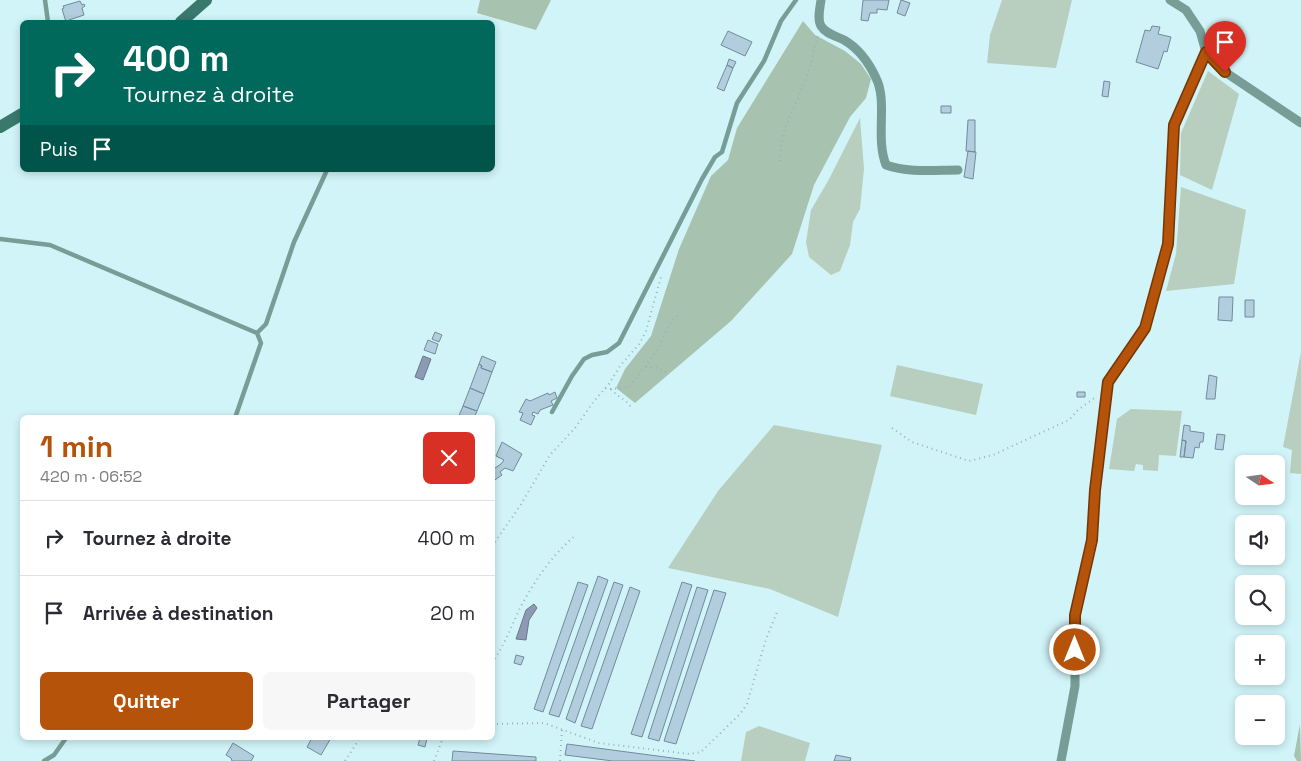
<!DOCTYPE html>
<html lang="fr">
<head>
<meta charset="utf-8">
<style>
  :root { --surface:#fff; --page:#f7f7f7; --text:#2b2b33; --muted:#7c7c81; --line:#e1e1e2; --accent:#b45309 }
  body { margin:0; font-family:"Space Grotesk",sans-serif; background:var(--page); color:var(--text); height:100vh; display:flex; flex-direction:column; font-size:19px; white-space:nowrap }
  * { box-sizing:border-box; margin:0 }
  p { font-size:16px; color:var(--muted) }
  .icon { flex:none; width:28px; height:28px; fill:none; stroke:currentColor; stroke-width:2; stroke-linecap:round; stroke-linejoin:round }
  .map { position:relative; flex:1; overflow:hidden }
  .drawer { position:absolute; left:20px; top:415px; width:475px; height:325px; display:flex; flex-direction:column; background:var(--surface); border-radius:8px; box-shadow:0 2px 8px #0003 }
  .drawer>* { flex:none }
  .banner { position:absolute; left:20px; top:20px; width:475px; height:152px; border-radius:8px; box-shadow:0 2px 8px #0003; background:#00695c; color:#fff; overflow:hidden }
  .needle { width:32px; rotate:103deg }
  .tools { position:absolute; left:1235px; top:455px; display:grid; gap:10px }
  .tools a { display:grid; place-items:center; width:50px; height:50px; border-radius:8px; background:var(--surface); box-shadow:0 2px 8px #0003; font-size:25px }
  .pin { position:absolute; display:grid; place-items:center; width:42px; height:42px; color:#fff; margin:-51px -21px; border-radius:50% 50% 50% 0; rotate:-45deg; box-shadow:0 0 5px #0007 }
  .pin .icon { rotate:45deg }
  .me { position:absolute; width:55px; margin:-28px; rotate:0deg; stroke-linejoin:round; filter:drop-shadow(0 0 4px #0008) }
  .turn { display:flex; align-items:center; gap:18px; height:105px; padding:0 20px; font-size:22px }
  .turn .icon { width:65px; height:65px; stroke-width:2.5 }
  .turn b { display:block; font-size:35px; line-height:42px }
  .then { display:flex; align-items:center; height:48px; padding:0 20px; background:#0003; gap:10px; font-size:19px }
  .round { display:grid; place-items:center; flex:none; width:52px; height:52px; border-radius:8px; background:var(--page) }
  .summary { display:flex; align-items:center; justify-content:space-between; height:85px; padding:0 20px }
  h1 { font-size:30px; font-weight:700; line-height:38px; color:var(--accent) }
  .action { display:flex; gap:10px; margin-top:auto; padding:10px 20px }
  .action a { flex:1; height:58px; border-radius:8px; background:var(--accent); color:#fff; font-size:20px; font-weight:700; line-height:58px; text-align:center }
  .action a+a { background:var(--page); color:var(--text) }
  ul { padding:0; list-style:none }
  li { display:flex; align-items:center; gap:15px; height:75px; padding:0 20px; border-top:1px solid var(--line) }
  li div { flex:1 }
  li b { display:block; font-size:19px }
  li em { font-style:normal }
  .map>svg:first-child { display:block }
  .green { fill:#b8cebe }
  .forest { fill:#a7c2ae }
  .water { fill:#8c9ab3; stroke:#6b788a }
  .building { fill:#b2cddd; stroke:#718b9a }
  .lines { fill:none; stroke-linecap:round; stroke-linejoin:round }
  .path { stroke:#97b3b7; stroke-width:2; stroke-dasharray:1 4; stroke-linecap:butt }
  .service { stroke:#769e96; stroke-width:4.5 }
  .minor { stroke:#769e96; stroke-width:9 }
  .secondary { stroke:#38786d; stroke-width:12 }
  .route-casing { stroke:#753606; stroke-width:12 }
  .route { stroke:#b45309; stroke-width:9 }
</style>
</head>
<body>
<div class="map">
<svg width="1301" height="761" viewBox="0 0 1301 761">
  <rect width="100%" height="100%" fill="#d1f4f9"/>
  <path class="green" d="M 1002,0 L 1072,0 L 1056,68 L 987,63 L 990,35 Z
    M 1208,71 L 1239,94 L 1212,190 L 1180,175 L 1181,133 Z
    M 860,118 L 864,169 L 860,209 L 853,222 L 850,245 L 840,271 L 831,275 L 809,257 L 806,242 L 811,210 L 828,181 Z
    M 1181,187 L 1246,210 L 1234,284 L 1166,291 L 1176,254 Z
    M 1301,352 L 1301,474 L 1290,473 L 1292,450 L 1283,447 Z
    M 897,365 L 983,384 L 976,415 L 890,396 Z
    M 1131,409 L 1182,411 L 1176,456 L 1159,455 L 1158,471 L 1143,470 L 1143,465 L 1136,464 L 1134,471 L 1109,469 L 1117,419 Z
    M 774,425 L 882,445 L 838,617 L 770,589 L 668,568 L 718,491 Z
    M 759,726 L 810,743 L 805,761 L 741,761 L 746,732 Z"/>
  <path class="forest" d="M 480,0 L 551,0 L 536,30 L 477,13 Z
    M 803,21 L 815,35 L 845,51 L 861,64 L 871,79 L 866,98 L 850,117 L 814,185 L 792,254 L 731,321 L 635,403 L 616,388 L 625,369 L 651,336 L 679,249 L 711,176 L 728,160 L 737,128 Z
    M 1300,724 L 1301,761 L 1297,761 L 1294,756 Z"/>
  <path class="water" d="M 423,356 L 431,359 L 423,380 L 415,377 Z
    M 534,604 L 537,608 L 529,620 L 526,640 L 516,639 L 526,610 Z"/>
  <path class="building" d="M 863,0 L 889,0 L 887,10 L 877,9 L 877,13 L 870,13 L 868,21 L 861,20 Z
    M 901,0 L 910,3 L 905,16 L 897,13 Z
    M 80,1 L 82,5 L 84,4 L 85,6 L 82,8 L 84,15 L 69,20 L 70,22 L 66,22 L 62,9 L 64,8 L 63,6 Z
    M 1152,26 L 1160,27 L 1158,34 L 1171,37 L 1167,52 L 1164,51 L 1158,69 L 1136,62 L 1145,30 L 1150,31 Z
    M 728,31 L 752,42 L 745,56 L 721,45 Z
    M 729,59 L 736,62 L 733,68 L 727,65 Z
    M 727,65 L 733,68 L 724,91 L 717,88 Z
    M 1104,81 L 1110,82 L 1108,97 L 1102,96 Z
    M 941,106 L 951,106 L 951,113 L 941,113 Z
    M 968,120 L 975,120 L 975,152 L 966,151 Z
    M 968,151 L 976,152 L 973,179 L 964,177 Z
    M 1219,297 L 1233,297 L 1232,321 L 1218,320 Z
    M 1245,300 L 1254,300 L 1254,317 L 1245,317 Z
    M 435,332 L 442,335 L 439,342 L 432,339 Z
    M 428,340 L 438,344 L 435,354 L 424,350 Z
    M 482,356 L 496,362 L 492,372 L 481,368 L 482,366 L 479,364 Z
    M 479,364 L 482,366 L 481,368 L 492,372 L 484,394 L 470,388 Z
    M 1209,375 L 1217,377 L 1215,399 L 1206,399 Z
    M 470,388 L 484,394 L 477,411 L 463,406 Z
    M 555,392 L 557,398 L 551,401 L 553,405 L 540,410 L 538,414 L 533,412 L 532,415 L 535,416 L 531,425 L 520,420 L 523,413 L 519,412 L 526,399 L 530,401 L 548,393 L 549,395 Z
    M 1077,392 L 1085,392 L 1085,397 L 1077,397 Z
    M 463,406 L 477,411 L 474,418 L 458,418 Z
    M 1184,425 L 1190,426 L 1190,431 L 1204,433 L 1203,442 L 1200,442 L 1199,448 L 1195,447 L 1193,458 L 1184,457 L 1186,441 L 1182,440 Z
    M 1217,434 L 1225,435 L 1223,450 L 1215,449 Z
    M 1182,440 L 1186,441 L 1184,457 L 1180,457 Z
    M 502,442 L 522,454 L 513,471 L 505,468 L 500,472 L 502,475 L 492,482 L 492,470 L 501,464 L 504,460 L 496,456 Z
    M 598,576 L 608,580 L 559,717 L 549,714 Z
    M 578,582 L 588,585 L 543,712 L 534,709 Z
    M 614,582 L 623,585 L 575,723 L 566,719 Z
    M 682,582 L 692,585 L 642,737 L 631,734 Z
    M 630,587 L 640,591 L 592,729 L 581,726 Z
    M 697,587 L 708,590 L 659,741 L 648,738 Z
    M 714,590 L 726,593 L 676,744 L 664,741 Z
    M 516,655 L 524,657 L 521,665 L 514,663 Z
    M 312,738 L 331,738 L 321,755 L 307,747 Z
    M 420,738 L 427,738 L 425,747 L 418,745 Z
    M 233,743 L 254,756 L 251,761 L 232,761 L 231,758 L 226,755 Z
    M 567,744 L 695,761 L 613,761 L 565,755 Z
    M 453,751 L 536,757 L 536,761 L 452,761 Z
    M 836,755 L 851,758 L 850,761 L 834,761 Z"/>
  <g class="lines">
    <path class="path" d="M 780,161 C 779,130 798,103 808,73 C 812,61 814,48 818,36
      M 646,367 L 654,367 L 669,373
      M 605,388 L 611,389 L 629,387 L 657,351 L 670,323 L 679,314
      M 611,389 C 617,397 626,399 631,407
      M 892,428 L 912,442 L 969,461 L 993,455 L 1069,420 L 1078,410 L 1097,396
      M 492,546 L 520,506 L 550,455 L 575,428 L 594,401 L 609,384 L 620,366 L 640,343 L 646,331 L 661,277
      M 492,663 C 504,646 511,627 520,608 C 535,580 552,555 576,535
      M 492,724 L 544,723 L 599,743 L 689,754 L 701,752 L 740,714 L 747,704 L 766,639 L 777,612
      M 345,761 L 360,738
      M 434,761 L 443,738
      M 560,761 L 562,729"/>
    <path class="service" d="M 45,0 L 48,22
      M 0,239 L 50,245 L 257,333 L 261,343 L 235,418
      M 257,333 L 266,324 L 294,242 L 327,170
      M 552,412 L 572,376 L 584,359 L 592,355 L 607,352 L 619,343 L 702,179 L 715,157 L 722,152 L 737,103 L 764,61 L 781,21 L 796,0
      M 44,761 L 54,755 L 66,738"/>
    <path class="minor" d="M 821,0 C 820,8 817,19 821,26 C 826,34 836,36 844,40 C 858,48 869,63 876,78 C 888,102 875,137 886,165 C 908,173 935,170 958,170
      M 1206,52 L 1225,72 L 1301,123
      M 1061,761 L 1075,686 L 1075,615 L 1093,540 L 1095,490 L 1108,382 L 1145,328 L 1168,244 L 1174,125 L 1206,52 L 1200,31 L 1186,10 L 1170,0"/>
    <path class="secondary" d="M 181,22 L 206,0
      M 0,127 L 22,114"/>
  </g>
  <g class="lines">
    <g class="route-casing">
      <path id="route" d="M 1075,650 L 1075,615 L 1092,540 L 1095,490 L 1108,382 L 1145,328 L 1168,244 L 1174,125 L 1206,52 L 1225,72"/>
    </g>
    <use href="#route" class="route"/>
  </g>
</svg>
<div class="tools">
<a><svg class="needle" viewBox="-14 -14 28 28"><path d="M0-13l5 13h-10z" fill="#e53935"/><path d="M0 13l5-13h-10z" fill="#7c7c81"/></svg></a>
<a><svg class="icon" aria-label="sound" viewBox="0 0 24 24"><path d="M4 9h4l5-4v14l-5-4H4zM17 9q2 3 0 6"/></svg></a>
<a><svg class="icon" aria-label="search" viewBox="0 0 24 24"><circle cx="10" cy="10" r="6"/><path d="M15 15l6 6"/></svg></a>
<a>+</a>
<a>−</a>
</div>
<div class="pin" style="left:1225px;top:72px;background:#d93025"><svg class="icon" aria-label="arrive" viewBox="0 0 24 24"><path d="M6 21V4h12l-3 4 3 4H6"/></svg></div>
<svg class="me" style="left:1075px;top:650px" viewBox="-20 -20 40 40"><circle r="17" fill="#b45309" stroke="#fff" stroke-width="3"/><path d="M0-11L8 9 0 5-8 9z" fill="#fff"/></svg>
<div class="banner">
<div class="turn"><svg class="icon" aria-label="right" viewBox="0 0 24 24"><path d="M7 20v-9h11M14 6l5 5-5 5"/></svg><div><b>400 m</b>Tournez à droite</div></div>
<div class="then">Puis<svg class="icon" aria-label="arrive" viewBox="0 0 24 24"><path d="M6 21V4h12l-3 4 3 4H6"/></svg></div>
</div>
<section class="drawer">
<div class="summary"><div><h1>1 min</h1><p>420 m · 06:52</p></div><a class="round" style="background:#d93025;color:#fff"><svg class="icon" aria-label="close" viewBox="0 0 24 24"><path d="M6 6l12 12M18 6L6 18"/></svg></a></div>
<ul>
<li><svg class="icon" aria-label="right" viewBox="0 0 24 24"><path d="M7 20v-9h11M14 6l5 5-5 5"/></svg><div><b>Tournez à droite</b></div><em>400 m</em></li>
<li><svg class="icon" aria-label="arrive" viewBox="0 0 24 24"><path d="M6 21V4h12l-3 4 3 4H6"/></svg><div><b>Arrivée à destination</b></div><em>20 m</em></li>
</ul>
<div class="action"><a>Quitter</a><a>Partager</a></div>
</section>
</div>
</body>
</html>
